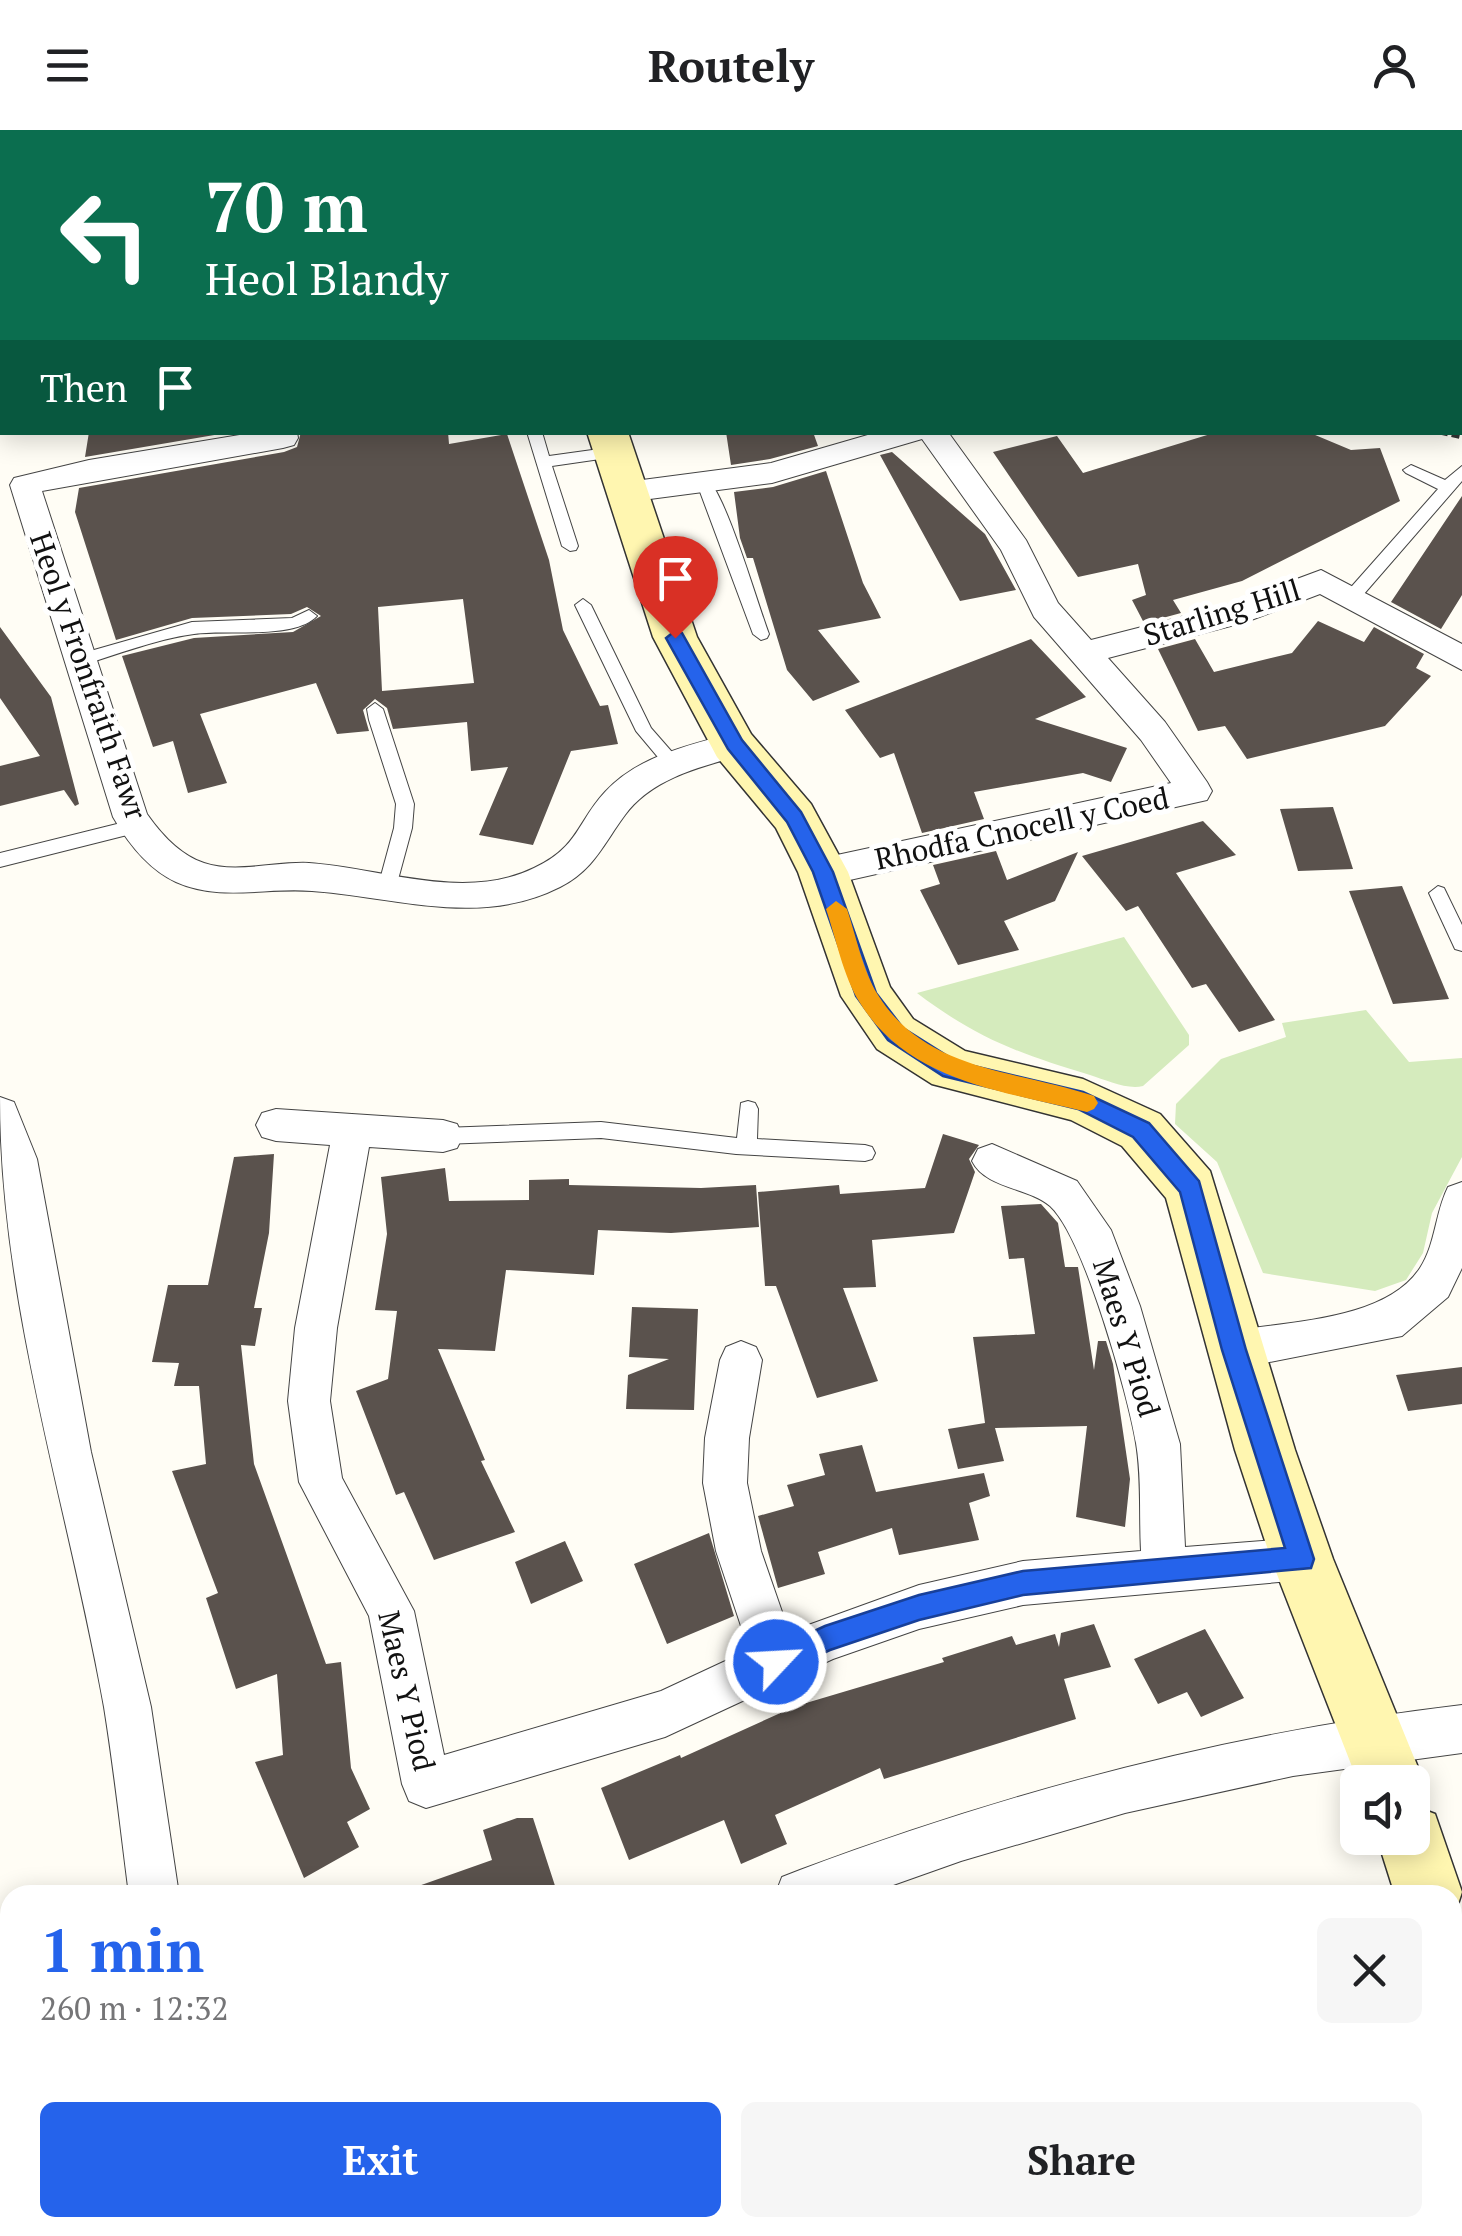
<!DOCTYPE html>
<html lang="en">
<head>
<meta charset="utf-8">
<style>
  :root { --surface:#fff; --page:#f6f6f6; --text:#202124; --muted:#757577; --accent:#2563eb }
  body { margin:0; font-family:"PT Serif",serif; background:var(--page); color:var(--text); height:100vh; display:flex; flex-direction:column; font-size:38px; white-space:nowrap }
  * { box-sizing:border-box; margin:0 }
  p { font-size:32px; color:var(--muted) }
  .icon { flex:none; width:55px; height:55px; fill:none; stroke:currentColor; stroke-width:2; stroke-linecap:round; stroke-linejoin:round }
  .map { position:relative; flex:1; overflow:hidden }
  .panel { position:absolute; left:0px; top:1755px; width:1462px; height:352px; display:flex; flex-direction:column; background:var(--surface); border-radius:30px 30px 0 0; box-shadow:0 5px 25px #0003 }
  .panel>* { flex:none }
  .banner { position:absolute; left:0px; top:0px; width:1462px; height:305px; box-shadow:0 5px 25px #0003; background:#0b6e4f; color:#fff; overflow:hidden }
  .fabs { position:absolute; left:1340px; top:1635px; display:grid; gap:20px }
  .fabs a { display:grid; place-items:center; width:90px; height:90px; border-radius:15px; background:var(--surface); box-shadow:0 5px 25px #0003; font-size:50px }
  .pin { position:absolute; display:grid; place-items:center; width:85px; height:85px; color:#fff; margin:-102px -42px; border-radius:50% 50% 50% 0; rotate:-45deg; box-shadow:0 0 10px #0007 }
  .pin .icon { rotate:45deg }
  .me { position:absolute; width:110px; margin:-55px; rotate:65deg; stroke-linejoin:round; filter:drop-shadow(0 0 8px #0008) }
  .turn { display:flex; align-items:center; gap:35px; height:210px; padding:0 40px; font-size:45px }
  .turn .icon { width:130px; height:130px; stroke-width:2.5 }
  .turn b { display:block; font-size:70px; line-height:85px }
  .then { display:flex; align-items:center; height:95px; padding:0 40px; background:#0003; gap:20px; font-size:38px }
  .round { display:grid; place-items:center; flex:none; width:105px; height:105px; border-radius:15px; background:var(--page) }
  .overview { display:flex; align-items:center; justify-content:space-between; height:170px; padding:0 40px }
  h1 { font-size:60px; font-weight:800; line-height:75px; color:var(--accent) }
  .action { display:flex; gap:20px; margin-top:auto; padding:20px 40px }
  .action a { flex:1; height:115px; border-radius:15px; background:var(--accent); color:#fff; font-size:40px; font-weight:800; line-height:115px; text-align:center }
  .action a+a { background:var(--page); color:var(--text) }
  header { display:flex; justify-content:space-between; align-items:center; height:130px; padding:0 40px; background:var(--surface); font-size:45px; font-weight:800 }
  .map>svg:first-child { display:block }
  .green { fill:#d5ebbd }
  .lines { fill:none; stroke-linecap:round; stroke-linejoin:round }
  .stream { fill:#3f96cf; fill-rule:evenodd }
  .building { fill:#5a524d; fill-rule:evenodd }
  .lane-casing { stroke:#444; stroke-width:2 }
  .street-casing { stroke:#444; stroke-width:2 }
  .secondary-casing { stroke:#333; stroke-width:3 }
  .path { stroke:#333; stroke-width:5; stroke-dasharray:8 4; stroke-linecap:butt }
  .lane { fill:#fff; fill-rule:evenodd }
  .street { fill:#fff; fill-rule:evenodd }
  .secondary { fill:#fff6b0; fill-rule:evenodd }
  .route { fill:#2563eb; stroke:#184099; stroke-width:2.5 }
  .slow { fill:#f59e0b }
  .labels { text-anchor:middle; stroke-width:10; stroke-linejoin:round; paint-order:stroke }
  .street-label { font-size:30px; fill:#111; stroke:#fff }
</style>
</head>
<body>
<header><svg class="icon" aria-label="menu" viewBox="0 0 24 24"><path d="M4 6h16M4 12h16M4 18h16"/></svg>Routely<svg class="icon" aria-label="person" viewBox="0 0 24 24"><circle cx="12" cy="8" r="4"/><path d="M4 21q1-7 8-7t8 7"/></svg></header>
<div class="map">
<svg width="1462" height="2106" viewBox="0 0 1462 2106">
  <rect width="100%" height="100%" fill="#fffdf5"/>
  <path class="green" d="M 1124,807 L 1189,905 L 1189,915 L 1143,956 C 1127,960 1106,950 1090,945 C 1020,924 976,908 917,863 Z
    M 1366,880 L 1409,932 L 1462,928 L 1462,1027 L 1432,1083 L 1423,1123 L 1406,1150 L 1375,1161 L 1263,1143 L 1217,1032 L 1175,994 L 1176,974 L 1221,929 L 1286,907 L 1282,893 Z"/>
  <g class="lines">
    <path class="stream" d="M 739,0 L 763,0 L 765,2 L 742,2 Z
      M 1460,246 L 1462,246 L 1462,252 L 1460,252 Z"/>
  </g>
  <path class="building" d="M 89,302 L 232,302 L 85,327 Z
    M 301,302 L 448,302 L 449,314 L 507,304 L 549,430 L 563,500 L 600,576 L 608,575 L 618,614 L 571,621 L 533,715 L 479,705 L 508,637 L 471,641 L 467,592 L 393,599 L 387,578 L 375,569 L 363,580 L 369,601 L 337,604 L 316,553 L 200,584 L 227,653 L 188,663 L 173,611 L 153,617 L 122,526 L 194,508 L 293,502 L 321,486 L 307,477 L 291,484 L 192,488 L 116,510 L 75,382 L 79,358 L 284,322 L 297,317 ZM 463,469 L 474,553 L 382,561 L 378,477 Z
    M 726,302 L 813,302 L 818,316 L 770,329 L 731,335 Z
    M 1217,302 L 1308,302 L 1351,320 L 1380,318 L 1400,371 L 1242,451 L 1173,470 L 1181,483 L 1144,493 L 1132,470 L 1146,465 L 1138,434 L 1078,447 L 993,322 L 1057,306 L 1083,343 Z
    M 892,322 L 985,404 L 1016,460 L 960,471 L 880,325 Z
    M 826,341 L 863,453 L 881,488 L 818,500 L 860,552 L 813,571 L 787,540 L 753,428 L 747,428 L 740,408 L 734,362 L 773,357 Z
    M 1462,366 L 1462,465 L 1441,499 L 1391,472 Z
    M 1318,491 L 1364,512 L 1374,497 L 1424,524 L 1416,538 L 1431,546 L 1385,596 L 1247,629 L 1225,596 L 1198,601 L 1158,519 L 1195,509 L 1214,542 L 1292,523 Z
    M 0,497 L 51,567 L 79,674 L 75,676 L 64,660 L 0,676 L 0,636 L 40,626 L 0,568 Z
    M 1031,509 L 1086,567 L 1035,589 L 1127,618 L 1111,652 L 1083,643 L 974,662 L 984,689 L 922,703 L 894,623 L 880,628 L 845,580 Z
    M 1333,677 L 1353,739 L 1298,741 L 1280,679 Z
    M 1203,691 L 1236,725 L 1176,743 L 1275,890 L 1239,902 L 1206,854 L 1192,858 L 1138,776 L 1126,781 L 1082,726 Z
    M 996,721 L 1007,750 L 1078,722 L 1055,771 L 1004,791 L 1019,820 L 958,835 L 920,760 L 940,754 L 933,735 Z
    M 1402,756 L 1419,797 L 1449,869 L 1393,874 L 1349,761 Z
    M 943,1004 L 979,1015 L 969,1029 L 975,1042 L 954,1103 L 872,1110 L 876,1157 L 843,1158 L 878,1251 L 817,1268 L 776,1156 L 765,1156 L 758,1062 L 839,1055 L 840,1064 L 925,1058 Z
    M 274,1024 L 269,1103 L 254,1178 L 262,1178 L 255,1216 L 241,1215 L 254,1334 L 326,1534 L 341,1532 L 351,1638 L 370,1679 L 347,1692 L 359,1717 L 304,1748 L 255,1632 L 283,1625 L 277,1544 L 236,1559 L 206,1468 L 218,1463 L 172,1341 L 206,1334 L 199,1256 L 174,1256 L 179,1233 L 152,1232 L 168,1155 L 208,1155 L 234,1027 Z
    M 445,1038 L 449,1071 L 529,1070 L 529,1050 L 569,1049 L 569,1055 L 701,1058 L 756,1055 L 759,1097 L 671,1103 L 598,1100 L 594,1145 L 506,1140 L 495,1221 L 438,1219 L 485,1330 L 481,1331 L 515,1402 L 434,1430 L 404,1362 L 396,1365 L 356,1261 L 388,1249 L 397,1181 L 375,1180 L 387,1104 L 381,1047 Z
    M 1041,1074 L 1058,1093 L 1065,1137 L 1078,1137 L 1094,1240 L 1098,1211 L 1106,1211 L 1113,1234 L 1130,1349 L 1125,1397 L 1076,1387 L 1087,1296 L 995,1298 L 1004,1331 L 958,1339 L 948,1299 L 985,1293 L 973,1207 L 1035,1204 L 1024,1128 L 1009,1129 L 1001,1076 Z
    M 632,1177 L 698,1179 L 694,1280 L 626,1279 L 628,1245 L 669,1229 L 629,1227 Z
    M 1462,1237 L 1462,1274 L 1408,1281 L 1396,1245 Z
    M 862,1315 L 876,1362 L 984,1343 L 990,1366 L 969,1373 L 979,1410 L 899,1425 L 892,1398 L 818,1422 L 825,1444 L 778,1458 L 758,1386 L 794,1376 L 787,1355 L 825,1345 L 819,1324 Z
    M 709,1403 L 734,1486 L 667,1514 L 634,1434 Z
    M 565,1411 L 583,1451 L 531,1474 L 515,1432 Z
    M 1094,1494 L 1111,1537 L 1064,1549 L 1076,1589 L 884,1649 L 880,1638 L 775,1685 L 787,1714 L 741,1734 L 724,1690 L 629,1730 L 601,1658 L 680,1625 L 681,1628 L 796,1576 L 944,1532 L 942,1528 L 1012,1506 L 1016,1515 L 1055,1504 L 1059,1517 L 1061,1503 Z
    M 1205,1499 L 1244,1568 L 1201,1587 L 1187,1562 L 1158,1574 L 1134,1529 Z
    M 517,1688 L 533,1688 L 558,1765 L 411,1765 L 410,1759 L 492,1730 L 483,1700 Z"/>
  <g class="lines">
    <g class="lane-casing">
      <path id="lane" d="M 527,302 L 542,302 L 549,326 L 614,317 L 622,322 L 614,327 L 552,336 L 578,416 L 576,420 L 570,421 L 562,416 Z
        M 1411,335 L 1445,350 L 1462,336 L 1462,351 L 1357,472 L 1345,472 L 1345,464 L 1438,359 L 1406,343 L 1403,340 Z
        M 704,346 C 724,356 758,476 769,504 L 767,508 L 761,510 L 753,504 L 696,351 Z
        M 583,469 L 591,475 L 651,598 L 679,630 L 682,634 L 679,638 L 667,638 L 636,601 L 575,475 Z
        M 309,480 L 317,486 C 294,510 227,499 194,504 C 156,509 116,525 79,536 L 71,530 L 73,526 L 192,492 L 292,488 Z
        M 375,573 L 383,579 L 414,674 L 412,698 L 396,757 L 387,764 L 378,757 L 394,698 L 396,674 L 369,590 L 367,579 Z
        M 137,689 L 143,691 L 146,696 L 143,701 L 0,737 L 0,723 Z
        M 1438,756 L 1444,758 L 1462,795 L 1462,821 L 1455,819 L 1429,763 Z
        M 748,971 L 755,973 L 758,979 L 757,1009 L 865,1015 L 872,1017 L 875,1023 L 872,1029 L 865,1031 L 736,1024 L 601,1008 L 443,1014 L 436,1012 L 433,1006 L 436,1000 L 443,998 L 601,992 L 737,1008 L 741,973 Z"/>
    </g>
    <g class="street-casing">
      <path id="street" d="M 412,0 L 438,0 L 439,2 L 413,2 Z
        M 1147,0 L 1174,0 L 1175,2 L 1149,2 Z
        M 0,179 L 2,180 L 2,197 L 0,197 Z
        M 258,302 L 297,302 L 298,308 L 294,315 L 283,318 L 42,361 L 147,684 C 161,704 180,725 204,733 C 236,744 276,731 309,733 C 381,738 465,772 534,738 C 579,717 577,692 605,662 C 638,626 689,615 734,603 L 746,606 L 751,615 L 746,624 C 704,636 653,647 625,685 C 604,713 594,740 560,757 C 479,798 396,767 312,761 C 265,757 221,772 176,752 C 148,739 128,713 113,687 L 10,355 L 14,348 L 89,330 Z
        M 878,302 L 948,302 L 1026,410 L 1058,473 L 1091,510 L 1224,476 L 1321,440 L 1462,514 L 1462,540 L 1320,464 L 1246,492 L 1108,528 L 1165,592 L 1207,652 L 1212,661 L 1207,670 L 823,756 L 810,752 L 805,742 L 810,732 L 823,728 L 1171,653 L 1141,610 L 1034,487 L 1001,420 L 922,309 L 772,353 L 627,372 L 616,369 L 612,362 L 616,355 L 627,352 L 771,333 Z
        M 0,967 L 14,972 L 37,1029 L 91,1322 L 151,1577 L 179,1765 L 129,1765 C 121,1703 114,1639 104,1577 C 68,1375 0,1174 0,967 Z
        M 276,979 L 443,990 L 457,994 L 463,1006 L 457,1018 L 443,1022 L 369,1017 L 337,1198 L 330,1271 L 342,1348 L 414,1481 L 444,1625 L 661,1561 L 749,1520 L 716,1421 L 703,1353 L 705,1308 L 720,1230 L 726,1217 L 741,1211 L 756,1217 L 762,1230 L 749,1308 L 747,1353 L 761,1421 L 789,1502 L 919,1455 L 1023,1431 L 1141,1421 C 1139,1386 1142,1348 1136,1313 C 1128,1265 1084,1107 1050,1076 C 1028,1057 986,1059 972,1031 L 978,1019 L 992,1014 L 1077,1051 L 1111,1100 L 1140,1176 L 1180,1314 L 1185,1417 L 1302,1408 L 1318,1414 L 1325,1429 L 1318,1444 L 1302,1450 L 1023,1475 L 919,1499 L 833,1529 L 665,1607 L 426,1678 L 409,1671 L 402,1654 L 369,1486 L 299,1352 L 288,1271 L 295,1198 L 330,1015 L 276,1011 L 262,1007 L 256,995 L 262,983 Z
        M 1462,1052 L 1462,1138 L 1448,1167 L 1402,1206 L 1234,1239 L 1219,1233 L 1213,1220 L 1219,1207 L 1234,1201 C 1291,1191 1386,1190 1420,1138 C 1436,1113 1435,1083 1448,1057 Z
        M 1462,1575 L 1462,1623 L 1293,1646 L 1125,1683 L 961,1731 L 865,1765 L 775,1765 L 782,1747 L 800,1740 C 1016,1659 1233,1602 1462,1575 Z
        M 124,2098 L 178,2098 L 177,2106 L 123,2106 Z
        M 985,2098 L 1039,2098 L 1040,2106 L 986,2106 Z"/>
    </g>
    <g class="secondary-casing">
      <path id="secondary" d="M 1460,33 L 1462,33 L 1462,55 L 1460,55 Z
        M 587,302 L 628,302 L 697,507 L 751,604 L 811,674 L 848,742 L 890,857 L 913,889 L 965,921 L 1083,949 L 1160,984 L 1210,1041 L 1295,1320 L 1333,1429 L 1424,1652 L 1414,1676 L 1435,1684 L 1462,1762 L 1453,1789 L 1452,1765 L 1395,1765 L 1377,1708 L 1412,1708 L 1412,1652 L 1358,1652 L 1271,1429 L 1235,1320 L 1166,1068 L 1122,1016 L 1071,990 L 932,954 L 877,919 L 841,866 L 798,742 L 776,698 L 717,627 L 653,507 Z
        M 1452,1805 L 1462,1809 L 1462,1906 L 1452,1902 Z"/>
    </g>
    <path class="path" d="M 661,0 L 673,2
      M 1440,302 L 1462,307"/>
    <use href="#lane" class="lane"/>
    <use href="#street" class="street"/>
    <use href="#secondary" class="secondary"/>
  </g>
  <path class="route" d="M 675,501 L 682,503 L 742,610 L 801,682 L 833,742 L 876,863 L 903,898 L 957,932 L 1083,962 L 1149,993 L 1199,1051 L 1246,1220 L 1314,1429 L 1311,1438 L 1023,1465 L 919,1490 L 830,1520 L 776,1545 L 767,1541 L 763,1532 L 767,1523 L 825,1496 L 919,1465 L 1023,1441 L 1285,1418 L 1222,1220 L 1180,1062 L 1133,1007 L 1078,979 L 943,946 L 888,910 L 856,866 L 813,742 L 787,692 L 728,619 L 666,508 Z"/>
  <path class="slow" d="M 836,771 L 847,779 C 856,806 863,841 878,865 C 926,942 1017,940 1094,966 L 1098,973 L 1094,979 L 1087,982 C 1003,961 909,952 860,873 C 843,846 836,808 826,779 Z"/>
  <g class="labels">
    <g class="street-label">
      <text transform="translate(1222 483) rotate(-17)" y="10">Starling Hill</text>
      <text transform="translate(88 546) rotate(71)" y="10">Heol y Fronfraith Fawr</text>
      <text transform="translate(1022 699) rotate(-12)" y="10">Rhodfa Cnocell y Coed</text>
      <text transform="translate(1126 1208) rotate(73)" y="10">Maes Y Piod</text>
      <text transform="translate(406 1561) rotate(77)" y="10">Maes Y Piod</text>
    </g>
  </g>
</svg>
<div class="fabs">
<a><svg class="icon" aria-label="sound" viewBox="0 0 24 24"><path d="M4 9h4l5-4v14l-5-4H4zM17 9q2 3 0 6"/></svg></a>
</div>
<div class="pin" style="left:675px;top:508px;background:#d93025"><svg class="icon" aria-label="arrive" viewBox="0 0 24 24"><path d="M6 21V4h12l-3 4 3 4H6"/></svg></div>
<svg class="me" style="left:776px;top:1532px" viewBox="-20 -20 40 40"><circle r="17" fill="#2563eb" stroke="#fff" stroke-width="3"/><path d="M0-11L8 9 0 5-8 9z" fill="#fff"/></svg>
<div class="banner">
<div class="turn"><svg class="icon" aria-label="left" viewBox="0 0 24 24"><path d="M17 20v-9H6M10 6l-5 5 5 5"/></svg><div><b>70 m</b>Heol Blandy</div></div>
<div class="then">Then<svg class="icon" aria-label="arrive" viewBox="0 0 24 24"><path d="M6 21V4h12l-3 4 3 4H6"/></svg></div>
</div>
<section class="panel">
<div class="overview"><div><h1>1 min</h1><p>260 m · 12:32</p></div><a class="round"><svg class="icon" aria-label="close" viewBox="0 0 24 24"><path d="M6 6l12 12M18 6L6 18"/></svg></a></div>
<div class="action"><a>Exit</a><a>Share</a></div>
</section>
</div>
</body>
</html>
